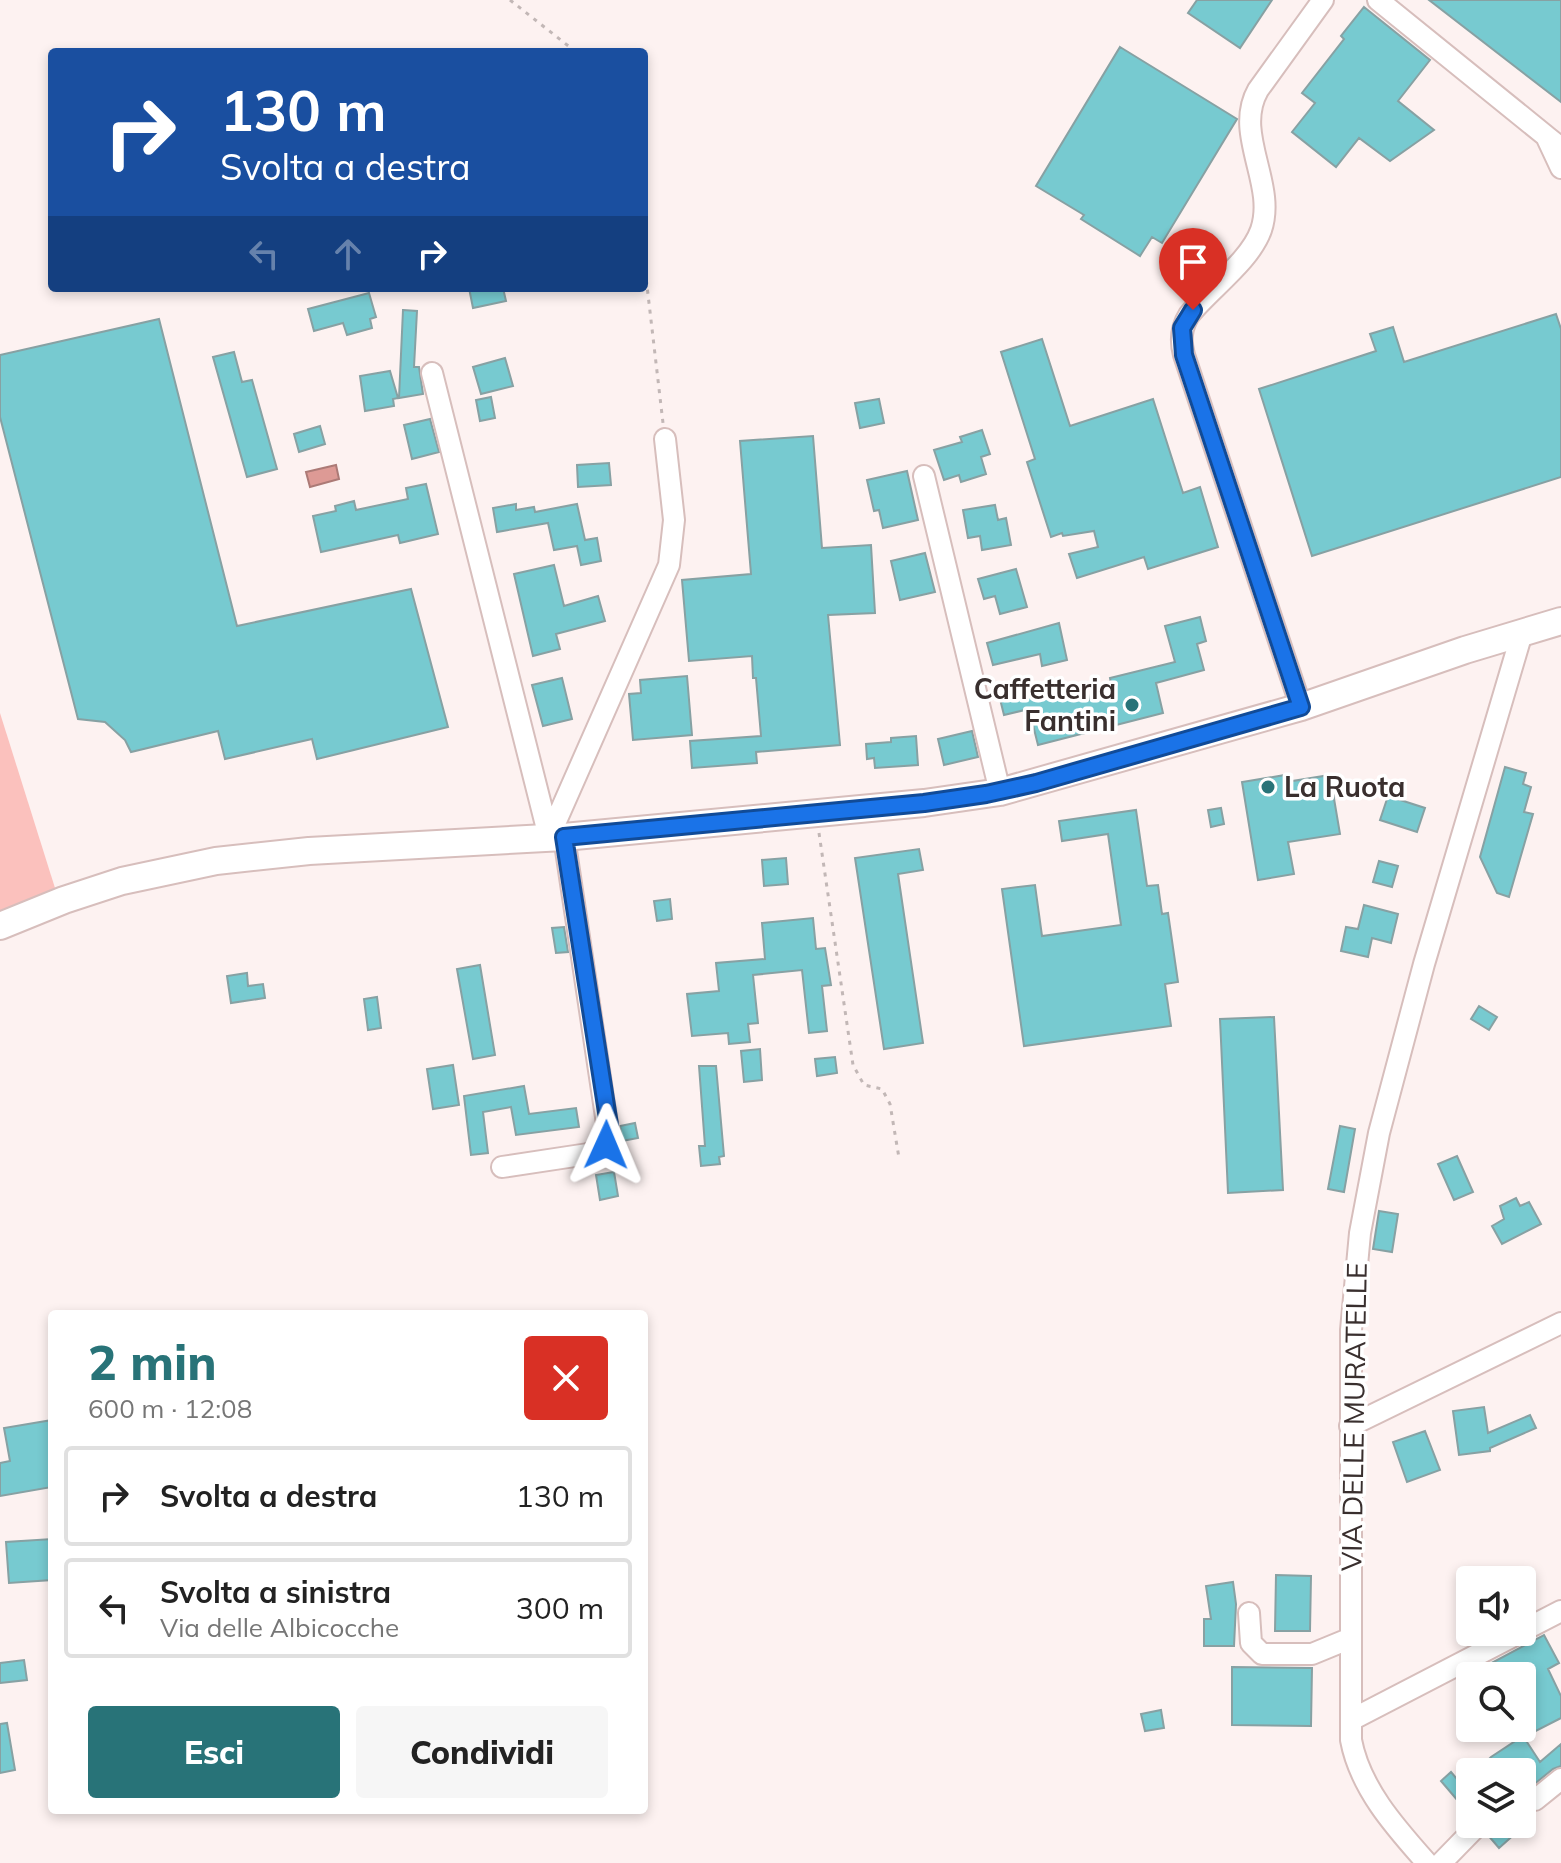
<!DOCTYPE html>
<html lang="it">
<head>
<meta charset="utf-8">
<style>
  :root { --surface:#fff; --page:#f6f6f6; --text:#222; --muted:#767676; --line:#e0e0e0; --accent:#287378 }
  body { margin:0; font-family:Mulish,sans-serif; background:var(--page); color:var(--text); height:100vh; display:flex; flex-direction:column; font-size:30px; white-space:nowrap }
  * { box-sizing:border-box; margin:0 }
  p { font-size:26px; color:var(--muted) }
  .icon { flex:none; width:44px; height:44px; fill:none; stroke:currentColor; stroke-width:2; stroke-linecap:round; stroke-linejoin:round }
  .map { position:relative; flex:1; overflow:hidden }
  .side { position:absolute; left:48px; top:1310px; width:600px; height:504px; display:flex; flex-direction:column; background:var(--surface); border-radius:8px; box-shadow:0 4px 12px #0003 }
  .side>* { flex:none }
  .hud { position:absolute; left:48px; top:48px; width:600px; height:244px; border-radius:8px; box-shadow:0 4px 12px #0003; background:#1a4fa0; color:#fff; overflow:hidden }
  .buttons { position:absolute; left:1456px; top:1566px; display:grid; gap:16px }
  .buttons a { display:grid; place-items:center; width:80px; height:80px; border-radius:8px; background:var(--surface); box-shadow:0 4px 12px #0003; font-size:40px }
  .pin { position:absolute; display:grid; place-items:center; width:68px; height:68px; color:#fff; margin:-82px -34px; border-radius:50% 50% 50% 0; rotate:-45deg; box-shadow:0 0 8px #0007 }
  .pin .icon { rotate:45deg }
  .me { position:absolute; width:88px; margin:-44px; rotate:1deg; stroke-linejoin:round; filter:drop-shadow(0 0 6px #0008) }
  .turn { display:flex; align-items:center; gap:28px; height:168px; padding:0 40px; font-size:36px }
  .turn .icon { width:104px; height:104px; stroke-width:2.5 }
  .turn b { display:block; font-size:56px; line-height:68px }
  .lanes { display:flex; align-items:center; height:76px; padding:0 40px; background:#0003; justify-content:center; gap:40px; direction:ltr }
  .lanes .off { opacity:.35 }
  .round { display:grid; place-items:center; flex:none; width:84px; height:84px; border-radius:8px; background:var(--page) }
  .overview { display:flex; align-items:center; justify-content:space-between; height:136px; padding:0 40px }
  h1 { font-size:48px; font-weight:800; line-height:60px; color:var(--accent) }
  .action { display:flex; gap:16px; margin-top:auto; padding:16px 40px }
  .action a { flex:1; height:92px; border-radius:8px; background:var(--accent); color:#fff; font-size:32px; font-weight:800; line-height:92px; text-align:center }
  .action a+a { background:var(--page); color:var(--text) }
  ul { padding:0; list-style:none }
  li { display:flex; align-items:center; gap:24px; height:100px; margin:0 16px 12px; padding:0 24px; border:4px solid var(--line); border-radius:8px }
  li div { flex:1 }
  li b { display:block; font-size:30px }
  li em { font-style:normal }
  .map>svg:first-child { display:block }
  .green { fill:#fbc1bd }
  .water { fill:#dd9a95; stroke:#ac7a76; stroke-width:2 }
  .building { fill:#77cad0; stroke:#87a1a3; stroke-width:2 }
  .lines { fill:none; stroke-linecap:round; stroke-linejoin:round }
  .minor-casing { stroke:#d7bebc; stroke-width:24 }
  .major-casing { stroke:#d7bebc; stroke-width:30 }
  .path { stroke:#c2b7b6; stroke-width:3; stroke-dasharray:4 6; stroke-linecap:butt }
  .minor { stroke:#fff; stroke-width:20 }
  .major { stroke:#fff; stroke-width:26 }
  .route-casing { stroke:#114b97; stroke-width:20 }
  .route { stroke:#1a73e8; stroke-width:14 }
  .poi-dot { fill:#287378; stroke:#fff; stroke-width:3 }
  .labels { text-anchor:middle; stroke-width:7; stroke-linejoin:round; paint-order:stroke }
  .poi-label { font-size:28px; font-weight:bold; fill:#392f2e; stroke:#fff; text-anchor:end }
  .street-label { font-size:28px; fill:#392f2e; stroke:#fff }
</style>
</head>
<body>
<div class="map">
<svg width="1561" height="1863" viewBox="0 0 1561 1863">
  <rect width="100%" height="100%" fill="#fdf2f1"/>
  <path class="green" d="M 0,713 L 55,888 L 0,913 Z"/>
  <path class="water" d="M 336,465 L 339,479 L 310,487 L 306,472 Z"/>
  <path class="building" d="M 1197,0 L 1272,0 L 1240,48 L 1188,13 Z
    M 1429,0 L 1561,0 L 1561,102 Z
    M 1364,7 L 1430,60 L 1398,101 L 1434,130 L 1390,161 L 1359,138 L 1336,167 L 1292,132 L 1315,103 L 1302,93 L 1344,39 L 1341,36 Z
    M 1120,47 L 1237,119 L 1162,243 L 1152,237 L 1140,256 L 1081,219 L 1084,215 L 1036,186 Z
    M 469,288 L 503,288 L 506,301 L 473,308 Z
    M 369,293 L 376,317 L 370,319 L 372,328 L 347,335 L 343,323 L 314,331 L 308,309 Z
    M 403,310 L 417,311 L 414,367 L 419,367 L 423,394 L 399,398 Z
    M 1556,314 L 1561,329 L 1561,477 L 1312,556 L 1259,389 L 1376,351 L 1370,334 L 1393,327 L 1404,362 Z
    M 159,319 L 237,626 L 411,589 L 448,727 L 317,759 L 312,739 L 225,759 L 218,731 L 131,752 L 125,740 L 105,722 L 78,719 L 0,417 L 0,355 Z
    M 1042,339 L 1070,426 L 1153,399 L 1183,493 L 1200,487 L 1218,547 L 1148,569 L 1144,557 L 1077,578 L 1069,554 L 1098,547 L 1094,531 L 1063,536 L 1062,533 L 1051,537 L 1027,462 L 1035,459 L 1001,352 Z
    M 234,352 L 242,382 L 252,380 L 277,469 L 247,477 L 213,357 Z
    M 505,358 L 513,386 L 481,394 L 473,367 Z
    M 390,371 L 398,398 L 393,399 L 394,406 L 365,411 L 360,376 Z
    M 491,397 L 495,418 L 480,421 L 476,400 Z
    M 879,399 L 884,423 L 860,428 L 855,403 Z
    M 430,419 L 439,452 L 412,459 L 404,425 Z
    M 320,426 L 325,444 L 299,452 L 294,434 Z
    M 982,430 L 990,454 L 981,457 L 986,474 L 961,482 L 959,475 L 944,480 L 934,450 L 962,442 L 960,437 Z
    M 813,436 L 822,548 L 871,545 L 875,613 L 828,615 L 840,745 L 756,752 L 757,763 L 692,768 L 690,741 L 761,736 L 756,678 L 753,678 L 752,656 L 689,661 L 682,580 L 751,574 L 740,441 Z
    M 609,463 L 611,485 L 578,487 L 577,465 Z
    M 907,471 L 918,520 L 883,528 L 879,510 L 874,511 L 867,480 Z
    M 426,484 L 438,534 L 400,543 L 398,535 L 321,552 L 313,516 L 336,511 L 335,506 L 354,501 L 356,510 L 408,499 L 406,488 Z
    M 516,504 L 516,510 L 534,507 L 535,512 L 577,504 L 585,540 L 597,538 L 601,561 L 581,565 L 577,546 L 554,550 L 548,523 L 497,532 L 493,508 Z
    M 995,505 L 998,520 L 1006,518 L 1011,545 L 982,550 L 980,536 L 968,538 L 963,510 Z
    M 925,553 L 935,592 L 900,600 L 891,561 Z
    M 554,565 L 564,606 L 598,596 L 605,621 L 556,634 L 560,649 L 533,656 L 514,574 Z
    M 1016,569 L 1027,607 L 1000,614 L 995,596 L 984,599 L 978,579 Z
    M 1200,617 L 1206,641 L 1197,644 L 1204,670 L 1156,683 L 1163,713 L 1038,745 L 1029,709 L 1004,715 L 999,695 L 1041,684 L 1045,697 L 1075,690 L 1076,697 L 1088,694 L 1089,700 L 1113,694 L 1110,678 L 1175,662 L 1165,626 Z
    M 1059,623 L 1067,660 L 1042,666 L 1040,654 L 993,665 L 987,643 Z
    M 687,676 L 692,735 L 633,740 L 629,694 L 641,693 L 640,680 Z
    M 562,678 L 572,719 L 543,726 L 532,685 Z
    M 972,731 L 978,757 L 944,765 L 938,739 Z
    M 916,736 L 918,765 L 875,768 L 874,758 L 867,759 L 866,744 L 891,742 L 891,738 Z
    M 1505,767 L 1526,773 L 1523,784 L 1531,787 L 1524,812 L 1533,814 L 1509,897 L 1497,893 L 1480,857 Z
    M 1285,775 L 1286,782 L 1330,775 L 1340,834 L 1288,842 L 1294,874 L 1258,880 L 1242,782 Z
    M 1388,796 L 1425,808 L 1417,832 L 1380,820 Z
    M 1221,808 L 1224,824 L 1211,827 L 1208,810 Z
    M 1136,810 L 1147,886 L 1158,885 L 1162,914 L 1168,913 L 1178,982 L 1165,984 L 1171,1026 L 1024,1046 L 1002,889 L 1035,885 L 1042,936 L 1121,925 L 1108,834 L 1062,841 L 1059,821 Z
    M 919,849 L 923,870 L 898,874 L 923,1043 L 884,1049 L 855,858 Z
    M 786,858 L 788,884 L 764,886 L 762,860 Z
    M 1379,861 L 1398,866 L 1392,887 L 1373,882 Z
    M 670,899 L 672,919 L 657,921 L 654,901 Z
    M 1364,905 L 1398,914 L 1391,943 L 1372,938 L 1368,957 L 1341,951 L 1346,927 L 1358,929 Z
    M 813,918 L 816,949 L 825,948 L 831,985 L 822,986 L 827,1031 L 809,1033 L 802,970 L 753,975 L 758,1023 L 748,1024 L 750,1042 L 729,1044 L 728,1033 L 692,1036 L 687,994 L 719,991 L 716,963 L 765,959 L 762,923 Z
    M 564,927 L 568,952 L 556,953 L 552,928 Z
    M 480,965 L 495,1055 L 473,1059 L 457,969 Z
    M 247,973 L 248,986 L 263,984 L 265,998 L 231,1003 L 227,976 Z
    M 377,997 L 381,1028 L 368,1030 L 364,999 Z
    M 1479,1006 L 1497,1017 L 1489,1030 L 1471,1019 Z
    M 1274,1017 L 1283,1190 L 1228,1193 L 1220,1019 Z
    M 760,1049 L 762,1080 L 744,1082 L 741,1051 Z
    M 835,1057 L 837,1073 L 817,1076 L 815,1059 Z
    M 453,1065 L 459,1105 L 433,1109 L 427,1069 Z
    M 699,1066 L 716,1066 L 724,1156 L 719,1157 L 720,1164 L 701,1166 L 699,1146 L 705,1146 Z
    M 524,1086 L 529,1114 L 576,1108 L 579,1127 L 516,1135 L 511,1107 L 483,1112 L 488,1153 L 471,1155 L 464,1096 Z
    M 635,1123 L 638,1138 L 622,1141 L 620,1126 Z
    M 1340,1126 L 1355,1129 L 1344,1192 L 1328,1189 Z
    M 1457,1156 L 1473,1192 L 1454,1200 L 1438,1164 Z
    M 614,1172 L 618,1196 L 600,1200 L 596,1175 Z
    M 1516,1198 L 1520,1206 L 1529,1202 L 1541,1224 L 1502,1244 L 1492,1226 L 1504,1219 L 1500,1206 Z
    M 1379,1211 L 1398,1214 L 1392,1252 L 1373,1249 Z
    M 1484,1407 L 1488,1433 L 1530,1415 L 1536,1428 L 1490,1448 L 1490,1451 L 1459,1455 L 1453,1411 Z
    M 52,1420 L 52,1487 L 0,1496 L 0,1463 L 10,1461 L 4,1428 Z
    M 1425,1431 L 1440,1470 L 1407,1482 L 1393,1442 Z
    M 52,1539 L 52,1580 L 9,1583 L 6,1542 Z
    M 1276,1575 L 1311,1576 L 1310,1631 L 1275,1631 Z
    M 1233,1582 L 1236,1604 L 1234,1646 L 1204,1646 L 1204,1619 L 1211,1619 L 1206,1586 Z
    M 1544,1635 L 1559,1663 L 1548,1669 L 1561,1696 L 1561,1718 L 1530,1734 L 1522,1719 L 1522,1676 L 1492,1676 L 1486,1666 Z
    M 24,1660 L 27,1680 L 0,1683 L 0,1663 Z
    M 1232,1667 L 1312,1668 L 1311,1726 L 1232,1725 Z
    M 1161,1710 L 1164,1728 L 1145,1731 L 1141,1714 Z
    M 7,1723 L 15,1770 L 0,1773 L 0,1724 Z
    M 1523,1736 L 1540,1762 L 1561,1744 L 1561,1766 L 1553,1769 L 1532,1786 L 1522,1776 L 1522,1772 L 1476,1772 L 1491,1757 Z
    M 1451,1772 L 1462,1785 L 1470,1778 L 1470,1815 L 1441,1781 Z
    M 1492,1824 L 1526,1824 L 1499,1848 L 1487,1834 Z"/>
  <g class="lines">
    <g class="minor-casing">
      <path id="minor" d="M 1378,0 L 1546,136
        M 1561,148 L 1546,136 L 1561,168
        M 432,373 L 549,837
        M 924,476 L 1000,792
        M 1301,707 L 1184,355 C 1180,340 1181,328 1189,315 C 1210,289 1250,261 1261,230 C 1277,184 1233,134 1258,90 L 1323,0
        M 549,837 L 669,565 L 674,520 L 665,439
        M 502,1167 L 588,1154 L 603,1148 L 609,1137 L 564,837
        M 1350,1426 L 1561,1323
        M 1249,1613 L 1251,1643 L 1262,1654 L 1312,1654 L 1351,1638
        M 1522,1631 L 1561,1611
        M 1351,1720 L 1521,1632
        M 1522,1797 L 1535,1800 L 1561,1779
        M 1427,1863 C 1395,1827 1360,1788 1351,1740 L 1351,1330 L 1360,1233 L 1379,1133 L 1424,964 L 1522,633
        M 1441,1863 L 1479,1824"/>
    </g>
    <g class="major-casing">
      <path id="major" d="M 0,926 L 64,900 L 122,881 L 216,861 L 309,851 L 564,837 L 924,803 L 1000,792 L 1301,707 L 1465,650 L 1561,621"/>
    </g>
    <path class="path" d="M 510,0 L 576,52
      M 644,260 L 663,423
      M 819,833 L 853,1065 L 864,1085 L 882,1089 L 890,1104 L 899,1158"/>
    <use href="#minor" class="minor"/>
    <use href="#major" class="major"/>
  </g>
  <g class="lines">
    <g class="route-casing">
      <path id="route" d="M 606,1145 L 609,1137 L 609,1125 L 564,837 L 924,803 L 986,794 L 1036,783 L 1301,707 L 1184,355 L 1182,328 L 1193,310"/>
    </g>
    <use href="#route" class="route"/>
  </g>
  <g class="poi-dot">
    <circle cx="1132" cy="705" r="8"/>
    <circle cx="1268" cy="787" r="8"/>
  </g>
  <g class="labels">
    <g class="poi-label">
      <text x="1116" y="699">Caffetteria<tspan x="1116" dy="32">Fantini</tspan></text>
      <text x="1284" y="797" text-anchor="start">La Ruota</text>
    </g>
    <g class="street-label">
      <text transform="translate(1354 1417) rotate(-89)" y="10">VIA DELLE MURATELLE</text>
    </g>
  </g>
</svg>
<div class="buttons">
<a><svg class="icon" aria-label="sound" viewBox="0 0 24 24"><path d="M4 9h4l5-4v14l-5-4H4zM17 9q2 3 0 6"/></svg></a>
<a><svg class="icon" aria-label="search" viewBox="0 0 24 24"><circle cx="10" cy="10" r="6"/><path d="M15 15l6 6"/></svg></a>
<a><svg class="icon" aria-label="layers" viewBox="0 0 24 24"><path d="M12 4l9 5-9 5-9-5zM3 14l9 5 9-5"/></svg></a>
</div>
<div class="pin" style="left:1193px;top:310px;background:#d93025"><svg class="icon" aria-label="arrive" viewBox="0 0 24 24"><path d="M6 21V4h12l-3 4 3 4H6"/></svg></div>
<svg class="me" style="left:606px;top:1145px" viewBox="-20 -20 40 40"><path d="M0-17L14 15 0 8-14 15z" fill="#1a73e8" stroke="#fff" stroke-width="4"/></svg>
<div class="hud">
<div class="turn"><svg class="icon" aria-label="right" viewBox="0 0 24 24"><path d="M7 20v-9h11M14 6l5 5-5 5"/></svg><div><b>130 m</b>Svolta a destra</div></div>
<div class="lanes"><svg class="icon off" aria-label="left" viewBox="0 0 24 24"><path d="M17 20v-9H6M10 6l-5 5 5 5"/></svg><svg class="icon off" aria-label="ahead" viewBox="0 0 24 24"><path d="M12 20V5M6 11l6-6 6 6"/></svg><svg class="icon" aria-label="right" viewBox="0 0 24 24"><path d="M7 20v-9h11M14 6l5 5-5 5"/></svg></div>
</div>
<section class="side">
<div class="overview"><div><h1>2 min</h1><p>600 m · 12:08</p></div><a class="round" style="background:#d93025;color:#fff"><svg class="icon" aria-label="close" viewBox="0 0 24 24"><path d="M6 6l12 12M18 6L6 18"/></svg></a></div>
<ul>
<li><svg class="icon" aria-label="right" viewBox="0 0 24 24"><path d="M7 20v-9h11M14 6l5 5-5 5"/></svg><div><b>Svolta a destra</b></div><em>130 m</em></li>
<li><svg class="icon" aria-label="left" viewBox="0 0 24 24"><path d="M17 20v-9H6M10 6l-5 5 5 5"/></svg><div><b>Svolta a sinistra</b><p>Via delle Albicocche</p></div><em>300 m</em></li>
</ul>
<div class="action"><a>Esci</a><a>Condividi</a></div>
</section>
</div>
</body>
</html>
